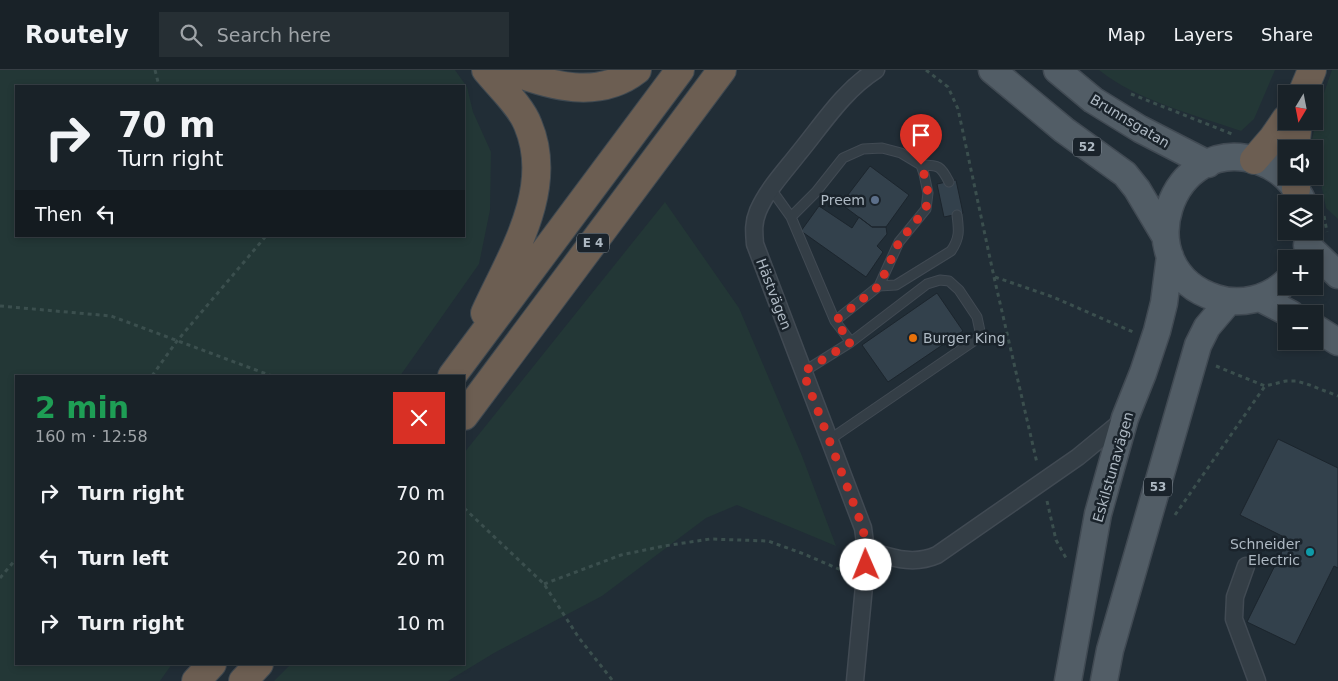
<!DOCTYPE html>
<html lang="en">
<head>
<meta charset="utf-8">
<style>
  :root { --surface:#192228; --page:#262f34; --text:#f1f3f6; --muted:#9fa4a8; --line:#373f45 }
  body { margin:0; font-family:"DejaVu Sans",sans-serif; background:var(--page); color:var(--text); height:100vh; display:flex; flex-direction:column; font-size:19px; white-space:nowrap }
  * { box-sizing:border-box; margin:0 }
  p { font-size:16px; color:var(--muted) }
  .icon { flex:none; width:28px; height:28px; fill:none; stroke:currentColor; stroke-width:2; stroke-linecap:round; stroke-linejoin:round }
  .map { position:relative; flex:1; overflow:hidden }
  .side { position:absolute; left:15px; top:305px; width:450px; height:290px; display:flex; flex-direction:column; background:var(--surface); border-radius:0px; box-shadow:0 2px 8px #0003,0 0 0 1px var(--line) }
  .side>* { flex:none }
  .hud { position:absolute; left:15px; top:15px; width:450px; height:152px; border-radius:0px; box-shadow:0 2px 8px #0003,0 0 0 1px var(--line); background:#192228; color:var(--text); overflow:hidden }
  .needle { width:32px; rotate:190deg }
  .buttons { position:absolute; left:1278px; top:15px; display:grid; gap:10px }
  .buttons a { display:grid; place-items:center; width:45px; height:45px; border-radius:0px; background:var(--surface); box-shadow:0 2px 8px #0003,0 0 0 1px var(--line); font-size:25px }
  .pin { position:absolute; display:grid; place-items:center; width:42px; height:42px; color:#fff; margin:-51px -21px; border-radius:50% 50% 50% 0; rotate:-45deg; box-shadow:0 0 5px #0007 }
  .pin .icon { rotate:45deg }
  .me { position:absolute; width:55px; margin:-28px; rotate:359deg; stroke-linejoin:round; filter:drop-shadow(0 0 4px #0008) }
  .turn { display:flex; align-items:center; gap:18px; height:105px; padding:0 20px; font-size:22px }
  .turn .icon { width:65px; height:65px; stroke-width:2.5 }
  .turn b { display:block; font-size:35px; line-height:42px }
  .then { display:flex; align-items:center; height:48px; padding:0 20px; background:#0003; gap:10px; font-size:19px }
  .round { display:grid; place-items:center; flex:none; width:52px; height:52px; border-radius:0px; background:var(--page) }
  .head { display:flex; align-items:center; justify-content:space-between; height:85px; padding:0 20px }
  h1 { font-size:30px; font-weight:600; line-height:38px; color:#1e9e55 }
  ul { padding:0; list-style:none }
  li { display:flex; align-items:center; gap:15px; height:65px; padding:0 20px }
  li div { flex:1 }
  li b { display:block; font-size:19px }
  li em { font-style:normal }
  header { display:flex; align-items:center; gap:30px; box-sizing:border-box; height:70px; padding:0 25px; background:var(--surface); border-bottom:1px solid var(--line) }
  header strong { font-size:24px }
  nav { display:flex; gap:28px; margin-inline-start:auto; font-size:18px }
  .search { width:350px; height:45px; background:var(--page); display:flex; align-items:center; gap:12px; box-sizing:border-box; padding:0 18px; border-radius:0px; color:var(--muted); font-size:19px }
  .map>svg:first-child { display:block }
  .green { fill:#233736; fill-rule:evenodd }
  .building { fill:#33414c; stroke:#1c252d }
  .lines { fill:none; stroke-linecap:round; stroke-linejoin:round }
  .lane-casing { stroke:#414a53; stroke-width:11 }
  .street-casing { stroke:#414a53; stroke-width:19 }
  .primary-casing { stroke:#414a53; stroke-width:29 }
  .highway-casing { stroke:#3f4951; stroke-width:30 }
  .path { stroke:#3b4f4e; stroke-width:3; stroke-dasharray:4 4; stroke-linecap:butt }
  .lane { stroke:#343e46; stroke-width:9 }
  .street { stroke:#343e46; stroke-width:16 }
  .primary { stroke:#525d66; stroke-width:26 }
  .highway { stroke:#6c5e52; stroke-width:28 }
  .route { stroke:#d93025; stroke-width:9; stroke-dasharray:0 16.2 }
  .service-dot { fill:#5c6f8a; stroke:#1a232b; stroke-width:2 }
  .food-dot { fill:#e8710a; stroke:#1a232b; stroke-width:2 }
  .culture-dot { fill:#0f9aa8; stroke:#1a232b; stroke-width:2 }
  .labels { text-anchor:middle; stroke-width:5; stroke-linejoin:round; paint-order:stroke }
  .shield { fill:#1a232b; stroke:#828c95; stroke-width:1 }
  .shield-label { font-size:12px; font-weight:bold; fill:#aeb9c3 }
  .street-label { font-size:14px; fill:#aeb9c3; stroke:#1a232b }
  .poi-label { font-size:14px; fill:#aeb9c3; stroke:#1a232b; text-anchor:end }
</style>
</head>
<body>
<header>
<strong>Routely</strong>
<div class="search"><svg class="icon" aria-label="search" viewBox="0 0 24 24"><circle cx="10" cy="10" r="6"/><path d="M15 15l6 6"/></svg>Search here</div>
<nav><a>Map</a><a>Layers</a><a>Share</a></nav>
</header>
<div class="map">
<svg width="1338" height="611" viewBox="0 0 1338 611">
  <rect width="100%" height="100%" fill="#212d36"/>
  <path class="green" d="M 0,0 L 455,0 L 467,17 L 473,42 L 491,82 L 490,140 L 479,194 L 400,306 L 16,306 L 16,594 L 172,594 L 160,611 L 0,611 ZM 464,16 L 464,166 L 16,166 L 16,16 Z
    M 1099,0 L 1275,0 L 1254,49 L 1241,61 C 1195,45 1136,30 1099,0 Z
    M 1332,0 L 1338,0 L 1338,149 L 1326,138 L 1320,108 L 1314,91 L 1314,79 L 1310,79 L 1319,37 Z
    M 665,132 L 739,238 L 802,386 L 836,476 L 737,435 L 706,448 L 602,526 L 494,583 L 448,611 L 274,611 L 291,594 L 464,594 L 464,383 Z"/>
  <path class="building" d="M 870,96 L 909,125 L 886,157 L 872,157 L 841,134 Z
    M 956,110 L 963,143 L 944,147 L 937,114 Z
    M 819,136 L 852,158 L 859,147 L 872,157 L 886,157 L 887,164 L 877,176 L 883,182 L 866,207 L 801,161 Z
    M 937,223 L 963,261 L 888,312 L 862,275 Z
    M 1278,369 L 1338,398 L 1338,498 L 1334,496 L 1295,575 L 1247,552 L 1288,469 L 1240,445 Z"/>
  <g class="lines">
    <g class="lane-casing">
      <path id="lane" d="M 921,95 C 939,95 941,96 949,112
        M 771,119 L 791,147 L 835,251 L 851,272
        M 791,147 L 816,122 L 843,88 L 863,79 L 882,78 L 901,83 L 921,95 L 924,104 L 928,123 L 926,139 L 899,172 L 879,216 L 835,251
        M 879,216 L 896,215 L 951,181 C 960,168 959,160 957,145
        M 803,302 L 851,272 L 927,214 L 940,210 L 949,211 L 959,220 L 977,247 L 981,266 L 829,370"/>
    </g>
    <g class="street-casing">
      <path id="street" d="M 866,480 C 891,487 912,496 937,485 L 1078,387 L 1123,350
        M 1246,496 L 1235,527 L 1234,549 L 1257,611
        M 855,611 L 866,495 L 866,480 L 863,458 L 755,174 C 754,162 753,153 758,141 C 767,120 784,102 798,84 C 822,55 843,21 876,0"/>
    </g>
    <g class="primary-casing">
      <path id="primary" d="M 992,0 L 1064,60 L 1125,104 L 1137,119 L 1165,166
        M 1057,0 L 1093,30 L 1140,59 L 1208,94
        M 1307,175 L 1338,205
        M 1286,212 C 1268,229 1240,236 1216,228 C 1124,199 1170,62 1258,91 C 1279,98 1295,113 1304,134
        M 1260,228 L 1291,244
        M 1314,257 L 1338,272
        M 1068,611 L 1098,444 L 1125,348 L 1143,303 L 1157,261 L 1164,233 L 1170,186
        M 1104,611 L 1110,580 L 1198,275 L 1207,257 L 1229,231"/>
    </g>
    <g class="highway-casing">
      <path id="highway" d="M 509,0 C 550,16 599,30 637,0
        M 1302,24 L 1312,0
        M 1295,79 L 1298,51
        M 1254,90 L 1273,68 L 1286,49
        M 1296,106 L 1296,119
        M 485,243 C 511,186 555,119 528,55 C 521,36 499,16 486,0
        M 452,306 L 680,0
        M 464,346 L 722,0
        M 196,611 L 212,594
        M 243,611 L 259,594"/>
    </g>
    <path class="path" d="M 155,0 L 159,16
      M 926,0 L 948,17 L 958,39 L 994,207 L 1037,393
      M 1131,24 L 1232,64
      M 1324,146 L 1327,162
      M 995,207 L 1053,227 L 1133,262
      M 0,236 L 111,246 L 272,306
      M 1216,296 L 1265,316 L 1286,311 L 1296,311 L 1307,314 L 1338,326
      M 152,306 L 177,271 L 266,166
      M 1047,431 L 1056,470 L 1066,488
      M 464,438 L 544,514 L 579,568 L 613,611
      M 1175,445 L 1265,316
      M 0,508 L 16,489
      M 544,514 L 621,485 L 664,476 L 710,469 L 768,471 L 804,484 L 848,503"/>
    <use href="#lane" class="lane"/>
    <use href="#street" class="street"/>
    <use href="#primary" class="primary"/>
    <use href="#highway" class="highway"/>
  </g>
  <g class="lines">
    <path class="route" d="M 866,495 L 866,480 L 863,458 L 803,302 L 851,272 L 835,251 L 879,216 L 899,172 L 926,139 L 928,123 L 924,104 L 921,95"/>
  </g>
  <circle class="service-dot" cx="875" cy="130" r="5"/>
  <circle class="food-dot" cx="913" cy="268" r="5"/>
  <circle class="culture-dot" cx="1310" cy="482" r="5"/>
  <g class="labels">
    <g class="shield">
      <rect x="1073" y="67.5" width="28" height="19" rx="4"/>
      <rect x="577" y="163.5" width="32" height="19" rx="4"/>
      <rect x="1144" y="407.5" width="28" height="19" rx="4"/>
    </g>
    <g class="shield-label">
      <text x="1087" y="81">52</text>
      <text x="593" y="177">E 4</text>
      <text x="1158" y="421">53</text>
    </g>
    <g class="street-label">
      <text transform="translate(1130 51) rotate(31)" y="5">Brunnsgatan</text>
      <text transform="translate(774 224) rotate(69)" y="5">Hästvägen</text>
      <text transform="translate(1113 397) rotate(-74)" y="5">Eskilstunavägen</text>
    </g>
    <g class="poi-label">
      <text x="865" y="135">Preem</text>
      <text x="923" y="273" text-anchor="start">Burger King</text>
      <text x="1300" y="479">Schneider<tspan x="1300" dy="16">Electric</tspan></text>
    </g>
  </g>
</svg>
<div class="buttons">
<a><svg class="needle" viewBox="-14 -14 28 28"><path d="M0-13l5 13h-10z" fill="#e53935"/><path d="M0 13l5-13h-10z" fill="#9fa4a8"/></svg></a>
<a><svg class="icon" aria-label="sound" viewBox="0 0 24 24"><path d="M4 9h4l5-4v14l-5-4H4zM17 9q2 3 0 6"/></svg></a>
<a><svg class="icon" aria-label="layers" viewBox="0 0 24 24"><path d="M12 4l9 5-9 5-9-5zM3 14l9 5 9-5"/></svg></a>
<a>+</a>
<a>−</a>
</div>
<div class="pin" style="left:921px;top:95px;background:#d93025"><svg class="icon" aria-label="arrive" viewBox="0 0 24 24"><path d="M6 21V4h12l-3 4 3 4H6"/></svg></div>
<svg class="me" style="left:866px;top:495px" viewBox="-20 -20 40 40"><circle r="19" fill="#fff"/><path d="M0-13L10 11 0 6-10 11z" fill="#d93025"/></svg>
<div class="hud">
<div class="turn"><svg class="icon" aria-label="right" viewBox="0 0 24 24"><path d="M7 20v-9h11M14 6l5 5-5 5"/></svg><div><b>70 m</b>Turn right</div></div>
<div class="then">Then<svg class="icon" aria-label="left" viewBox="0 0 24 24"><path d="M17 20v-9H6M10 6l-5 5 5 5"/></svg></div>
</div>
<section class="side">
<div class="head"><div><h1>2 min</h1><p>160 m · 12:58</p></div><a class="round" style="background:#d93025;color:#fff"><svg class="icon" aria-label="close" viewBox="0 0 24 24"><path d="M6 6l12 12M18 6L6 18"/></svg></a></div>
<ul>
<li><svg class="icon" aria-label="right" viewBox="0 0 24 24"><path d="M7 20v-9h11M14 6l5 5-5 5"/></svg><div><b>Turn right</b></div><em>70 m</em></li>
<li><svg class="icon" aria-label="left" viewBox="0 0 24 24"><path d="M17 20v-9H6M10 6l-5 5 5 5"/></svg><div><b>Turn left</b></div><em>20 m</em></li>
<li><svg class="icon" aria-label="right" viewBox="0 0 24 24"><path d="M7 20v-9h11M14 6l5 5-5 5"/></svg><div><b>Turn right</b></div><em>10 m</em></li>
</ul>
</section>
</div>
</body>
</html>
